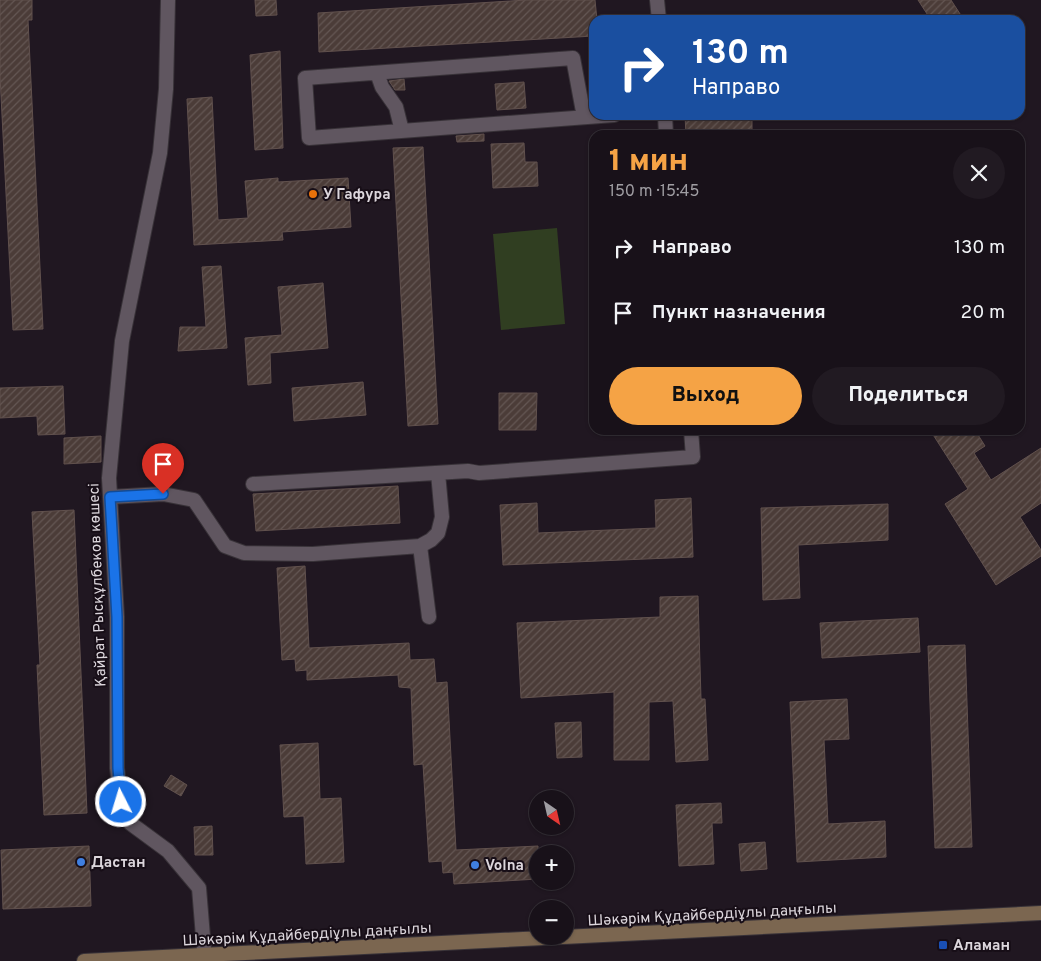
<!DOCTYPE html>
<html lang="ru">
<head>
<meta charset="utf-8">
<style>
  :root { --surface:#181119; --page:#211a22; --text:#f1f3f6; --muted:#9f9da2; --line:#363138; --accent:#f5a345 }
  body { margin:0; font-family:Overpass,sans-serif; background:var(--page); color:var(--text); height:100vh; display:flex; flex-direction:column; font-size:19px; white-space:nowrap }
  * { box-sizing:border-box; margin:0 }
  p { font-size:16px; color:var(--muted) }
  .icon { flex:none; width:28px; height:28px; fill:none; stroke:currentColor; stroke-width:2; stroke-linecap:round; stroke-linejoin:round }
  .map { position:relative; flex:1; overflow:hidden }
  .drawer { position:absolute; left:589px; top:130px; width:436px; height:305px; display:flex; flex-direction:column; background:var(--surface); border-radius:15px; box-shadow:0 1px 4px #0004,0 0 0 1px var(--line) }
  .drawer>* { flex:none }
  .guide { position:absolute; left:589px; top:15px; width:436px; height:105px; border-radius:15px; box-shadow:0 1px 4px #0004,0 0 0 1px var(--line); background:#1a4fa0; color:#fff; overflow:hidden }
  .needle { width:32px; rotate:146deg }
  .controls { position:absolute; left:529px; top:790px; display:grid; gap:10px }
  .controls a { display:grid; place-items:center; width:45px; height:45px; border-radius:50%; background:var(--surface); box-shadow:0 1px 4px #0004,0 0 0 1px var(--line); font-size:25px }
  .pin { position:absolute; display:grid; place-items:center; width:42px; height:42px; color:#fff; margin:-51px -21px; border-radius:50% 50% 50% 0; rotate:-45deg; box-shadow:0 0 5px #0007 }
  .pin .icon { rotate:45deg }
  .me { position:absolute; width:55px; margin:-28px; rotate:355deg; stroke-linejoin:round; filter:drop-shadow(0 0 4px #0008) }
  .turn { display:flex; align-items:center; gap:18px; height:105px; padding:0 20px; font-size:22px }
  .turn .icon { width:65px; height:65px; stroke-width:2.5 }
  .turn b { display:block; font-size:35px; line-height:42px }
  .round { display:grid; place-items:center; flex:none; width:52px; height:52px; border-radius:26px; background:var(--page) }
  .headline { display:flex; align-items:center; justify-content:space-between; height:85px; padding:0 20px }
  h1 { font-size:30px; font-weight:800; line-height:38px; color:var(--accent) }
  .primary-button { display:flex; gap:10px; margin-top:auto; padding:10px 20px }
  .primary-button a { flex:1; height:58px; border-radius:30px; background:var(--accent); color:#111; font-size:20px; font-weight:800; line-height:58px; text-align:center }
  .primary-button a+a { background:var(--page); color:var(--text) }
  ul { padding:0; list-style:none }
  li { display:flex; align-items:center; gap:15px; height:65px; padding:0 20px }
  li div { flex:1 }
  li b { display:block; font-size:19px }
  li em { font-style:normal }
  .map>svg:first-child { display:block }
  .pitch { fill:#303e21 }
  .building { fill:url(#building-hatch); stroke:#61514d }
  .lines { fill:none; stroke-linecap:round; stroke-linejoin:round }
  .minor-casing { stroke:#383238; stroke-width:16 }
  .secondary-casing { stroke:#383238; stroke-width:16 }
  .minor { stroke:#605660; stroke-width:14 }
  .secondary { stroke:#7b6650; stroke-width:14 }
  .route-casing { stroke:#114b97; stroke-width:12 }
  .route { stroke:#1a73e8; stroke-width:9 }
  .food-dot { fill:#e8710a; stroke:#170e17; stroke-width:2 }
  .shop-dot { fill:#3f7fe0; stroke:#170e17; stroke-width:2 }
  .transit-dot { fill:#1a4fb4; stroke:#170e17; stroke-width:2 }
  .labels { text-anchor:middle; stroke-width:4; stroke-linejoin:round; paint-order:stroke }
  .poi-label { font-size:15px; font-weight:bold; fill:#dcd6dc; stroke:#170e17; text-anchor:start }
  .street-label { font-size:15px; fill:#dcd6dc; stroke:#170e17 }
</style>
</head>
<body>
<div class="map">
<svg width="1041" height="961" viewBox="0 0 1041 961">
  <defs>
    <pattern id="building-hatch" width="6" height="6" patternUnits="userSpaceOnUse" patternTransform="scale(1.25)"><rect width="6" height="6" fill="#4b3c38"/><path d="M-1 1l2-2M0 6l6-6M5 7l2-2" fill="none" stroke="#645754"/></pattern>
  </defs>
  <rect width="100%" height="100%" fill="#201721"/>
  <path class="pitch" d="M 557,228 L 565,324 L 501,330 L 493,234 Z"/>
  <path class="building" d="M 0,0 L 32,0 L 32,20 L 28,20 L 43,329 L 13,330 L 0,76 Z
    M 255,0 L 276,0 L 277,15 L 256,16 Z
    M 526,0 L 595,0 L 597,20 L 594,20 L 594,36 L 319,52 L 318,13 Z
    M 918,0 L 951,0 L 964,20 L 931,20 Z
    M 280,51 L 283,148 L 255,150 L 250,55 Z
    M 404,79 L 405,90 L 395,90 L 389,81 Z
    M 524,82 L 526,108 L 497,110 L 495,84 Z
    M 212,97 L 218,220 L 248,218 L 245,181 L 278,178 L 278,182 L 348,178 L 351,227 L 282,232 L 283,240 L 194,245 L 187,99 Z
    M 685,115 L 752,115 L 752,135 L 686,135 Z
    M 484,134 L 484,141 L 457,142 L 456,136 Z
    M 524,143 L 525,162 L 537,162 L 538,186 L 493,188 L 491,144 Z
    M 423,147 L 438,424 L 408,426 L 393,148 Z
    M 221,266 L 227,348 L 178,351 L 180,327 L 206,327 L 202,267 Z
    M 323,283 L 328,348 L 270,353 L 271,383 L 248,385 L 245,338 L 282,335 L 278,287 Z
    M 363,382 L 366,415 L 294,421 L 292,388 Z
    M 63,386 L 65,434 L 38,435 L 37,416 L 0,418 L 0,388 Z
    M 499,393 L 537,393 L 536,430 L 499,430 Z
    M 930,430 L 975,430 L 985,446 L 974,453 L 991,480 L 1041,448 L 1041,503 L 1020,517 L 1041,550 L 1041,556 L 996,585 L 945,504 L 968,489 Z
    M 101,436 L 101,462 L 64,464 L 64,438 Z
    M 398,486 L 400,523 L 256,531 L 253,494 Z
    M 691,498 L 693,557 L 503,565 L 500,505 L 537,503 L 538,533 L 656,528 L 655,500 Z
    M 888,504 L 888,540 L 798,545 L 800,598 L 763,600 L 761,508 Z
    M 74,510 L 87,813 L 44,815 L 37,665 L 40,665 L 32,512 Z
    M 305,566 L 309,648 L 409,643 L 410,660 L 434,659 L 436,683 L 447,682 L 456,850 L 538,846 L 538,879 L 454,884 L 453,872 L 443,873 L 442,861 L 429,862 L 423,764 L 414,765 L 411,688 L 399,687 L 398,675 L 307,680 L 307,670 L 296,671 L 295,659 L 282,660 L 277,568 Z
    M 698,596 L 701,699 L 705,699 L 708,760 L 676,762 L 673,701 L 649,702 L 649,760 L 614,760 L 614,692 L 521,698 L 517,623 L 660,617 L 660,597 Z
    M 918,618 L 920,652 L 822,658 L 820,623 Z
    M 965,645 L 972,847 L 935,848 L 928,646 Z
    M 847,699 L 849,739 L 824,740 L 828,824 L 885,821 L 886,857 L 797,862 L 790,702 Z
    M 581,722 L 582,757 L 557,758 L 555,723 Z
    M 318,743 L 320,799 L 341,798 L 344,862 L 306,864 L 304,816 L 284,817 L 280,745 Z
    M 171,775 L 187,785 L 181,796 L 164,786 Z
    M 721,803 L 722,823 L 712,823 L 714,864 L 679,866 L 676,805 Z
    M 212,826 L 213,855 L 195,855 L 194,827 Z
    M 765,842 L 767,869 L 741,871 L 739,844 Z
    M 89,846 L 91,906 L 3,909 L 1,850 Z"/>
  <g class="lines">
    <g class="minor-casing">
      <path id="minor" d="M 168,0 L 166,89 L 160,153 L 122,341 L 109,478 L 117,617 L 117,768 L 121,802 L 130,823 L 168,851 L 199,888 L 205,961
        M 657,0 L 659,20
        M 377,73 L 382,87 L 396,107 L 402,131
        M 665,115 L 666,135
        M 584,117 L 573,58 L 305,78 L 309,138 L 614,115
        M 253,484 L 468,471 L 479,473 L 693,457 L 691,430
        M 110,497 L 163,494 L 194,500 L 225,546 L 244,553 L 313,554 L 420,546 L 431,540 L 438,533 L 442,517 L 438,473
        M 420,546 L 429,617"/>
    </g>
    <g class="secondary-casing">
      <path id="secondary" d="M 84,961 L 1041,913"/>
    </g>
    <use href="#minor" class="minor"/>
    <use href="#secondary" class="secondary"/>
  </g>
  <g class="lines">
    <g class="route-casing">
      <path id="route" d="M 121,802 L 118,768 L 117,617 L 110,497 L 163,494"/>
    </g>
    <use href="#route" class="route"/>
  </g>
  <circle class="food-dot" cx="313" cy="194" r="5"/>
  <g class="shop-dot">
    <circle cx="81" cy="862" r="5"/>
    <circle cx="475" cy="865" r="5"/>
  </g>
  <rect class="transit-dot" x="938" y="940" width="10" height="10" rx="2.5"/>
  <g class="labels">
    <g class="poi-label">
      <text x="323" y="199">У Гафура</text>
      <text x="91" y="867">Дастан</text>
      <text x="485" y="870">Volna</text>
      <text x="953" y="950">Аламан</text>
    </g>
    <g class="street-label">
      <text transform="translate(97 585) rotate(-92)" y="5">Қайрат Рысқұлбеков көшесі</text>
      <text transform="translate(712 914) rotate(-3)" y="5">Шәкәрім Құдайбердіұлы даңғылы</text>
      <text transform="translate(307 934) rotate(-3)" y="5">Шәкәрім Құдайбердіұлы даңғылы</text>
    </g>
  </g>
</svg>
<div class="controls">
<a><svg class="needle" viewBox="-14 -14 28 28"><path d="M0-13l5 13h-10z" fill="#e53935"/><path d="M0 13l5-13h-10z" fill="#9f9da2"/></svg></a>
<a>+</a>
<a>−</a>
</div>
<div class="pin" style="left:163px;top:494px;background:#d93025"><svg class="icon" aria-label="arrive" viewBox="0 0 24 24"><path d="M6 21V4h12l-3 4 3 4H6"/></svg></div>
<svg class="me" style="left:121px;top:802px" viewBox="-20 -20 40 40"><circle r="17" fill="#1a73e8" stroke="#fff" stroke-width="3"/><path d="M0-11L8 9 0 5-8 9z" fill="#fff"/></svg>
<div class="guide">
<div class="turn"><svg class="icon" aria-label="right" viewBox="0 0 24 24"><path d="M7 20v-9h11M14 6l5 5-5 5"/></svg><div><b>130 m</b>Направо</div></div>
</div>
<section class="drawer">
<div class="headline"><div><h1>1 мин</h1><p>150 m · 15:45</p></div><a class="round"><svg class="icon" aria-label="close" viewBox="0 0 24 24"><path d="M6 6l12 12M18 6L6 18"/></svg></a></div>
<ul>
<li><svg class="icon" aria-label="right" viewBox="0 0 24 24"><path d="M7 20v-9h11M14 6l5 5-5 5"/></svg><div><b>Направо</b></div><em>130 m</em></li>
<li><svg class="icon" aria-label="arrive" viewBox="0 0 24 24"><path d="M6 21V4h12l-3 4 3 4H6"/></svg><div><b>Пункт назначения</b></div><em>20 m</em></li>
</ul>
<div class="primary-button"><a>Выход</a><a>Поделиться</a></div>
</section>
</div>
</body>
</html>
